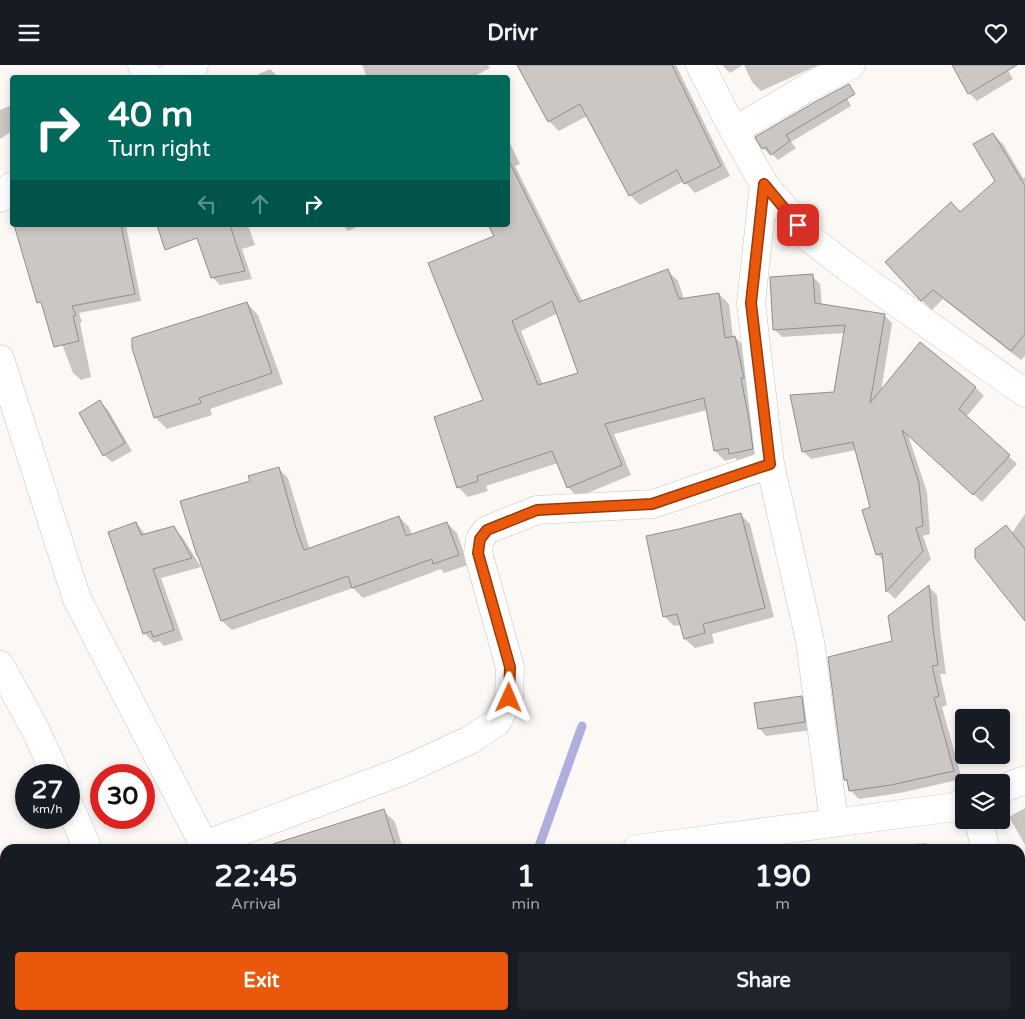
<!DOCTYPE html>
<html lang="en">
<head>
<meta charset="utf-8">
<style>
  :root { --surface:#171b24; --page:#20242c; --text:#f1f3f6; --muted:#9ea1a6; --accent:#ea580c }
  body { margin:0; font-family:"Varela Round",sans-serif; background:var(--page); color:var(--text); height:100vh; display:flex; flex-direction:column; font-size:19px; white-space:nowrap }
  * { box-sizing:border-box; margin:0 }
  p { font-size:16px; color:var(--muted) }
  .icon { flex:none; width:28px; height:28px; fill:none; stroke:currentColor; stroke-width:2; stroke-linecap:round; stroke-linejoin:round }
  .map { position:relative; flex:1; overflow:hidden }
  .sheet { position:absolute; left:0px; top:779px; width:1025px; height:176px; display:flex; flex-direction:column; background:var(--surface); border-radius:15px 15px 0 0; box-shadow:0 2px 8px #0003 }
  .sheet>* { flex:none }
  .top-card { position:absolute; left:10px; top:10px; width:500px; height:152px; border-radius:5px; box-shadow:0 2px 8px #0003; background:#00695c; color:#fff; overflow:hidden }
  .controls { position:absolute; left:955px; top:644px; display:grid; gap:10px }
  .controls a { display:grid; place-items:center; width:55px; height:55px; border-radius:5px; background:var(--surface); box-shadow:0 2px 8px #0003; font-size:25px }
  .speed { position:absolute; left:15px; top:699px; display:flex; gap:10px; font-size:25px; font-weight:700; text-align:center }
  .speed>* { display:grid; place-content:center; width:65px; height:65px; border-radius:50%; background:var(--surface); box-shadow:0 2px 8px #0003; line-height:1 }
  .speed small { font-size:12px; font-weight:400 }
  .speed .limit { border:8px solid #d22; background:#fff; color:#111 }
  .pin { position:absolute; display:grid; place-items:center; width:42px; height:42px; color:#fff; margin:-21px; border-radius:10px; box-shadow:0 2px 8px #0006 }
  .me { position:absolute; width:55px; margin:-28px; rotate:1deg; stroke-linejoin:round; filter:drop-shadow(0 0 4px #0008) }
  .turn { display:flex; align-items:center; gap:18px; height:105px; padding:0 15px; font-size:22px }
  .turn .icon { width:65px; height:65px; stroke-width:2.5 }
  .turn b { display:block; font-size:35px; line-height:42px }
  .lanes { display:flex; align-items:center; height:48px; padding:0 15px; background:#0003; justify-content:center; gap:25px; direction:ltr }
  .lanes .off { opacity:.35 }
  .eta { display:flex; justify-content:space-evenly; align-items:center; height:85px; text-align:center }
  .eta b { font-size:30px; font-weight:700; line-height:35px }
  .cta { display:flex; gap:10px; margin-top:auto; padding:10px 15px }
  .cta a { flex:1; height:58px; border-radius:5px; background:var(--accent); color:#fff; font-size:20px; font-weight:700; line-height:58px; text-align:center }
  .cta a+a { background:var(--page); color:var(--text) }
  header { display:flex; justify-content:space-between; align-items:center; height:65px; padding:0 15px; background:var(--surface); font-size:22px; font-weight:700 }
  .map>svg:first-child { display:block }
  .shadow { fill:#0003; fill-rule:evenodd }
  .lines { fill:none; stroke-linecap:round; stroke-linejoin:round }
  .stream { stroke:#afaedc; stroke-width:9 }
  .building { fill:#cbc7c5; stroke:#918d8b; fill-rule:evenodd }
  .minor-casing { stroke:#c8c4c1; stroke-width:29 }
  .minor { stroke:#fff; stroke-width:28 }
  .route-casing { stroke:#983908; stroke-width:12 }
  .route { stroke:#ea580c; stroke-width:9 }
</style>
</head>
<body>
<header><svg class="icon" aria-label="menu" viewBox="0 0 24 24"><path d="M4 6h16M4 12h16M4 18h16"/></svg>Drivr<svg class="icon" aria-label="heart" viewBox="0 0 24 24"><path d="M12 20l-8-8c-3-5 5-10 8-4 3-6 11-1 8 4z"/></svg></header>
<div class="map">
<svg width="1025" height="954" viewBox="0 0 1025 954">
  <rect width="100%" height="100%" fill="#fcf8f6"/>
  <path class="shadow" d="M 362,0 L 488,0 L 490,3 L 475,11 L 475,12 L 367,12 Z
    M 518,0 L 676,0 L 730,111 L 695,128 L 684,116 L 640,140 L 630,130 L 587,51 L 559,66 L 549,56 Z
    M 722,0 L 743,0 L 730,8 Z
    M 744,0 L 819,0 L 761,26 L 752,17 Z
    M 953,0 L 1005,0 L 1013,14 L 977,36 L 969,28 Z
    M 270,4 L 278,12 L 253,12 Z
    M 846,31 L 851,41 L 791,77 L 796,83 L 778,95 L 772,89 L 770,90 L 763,83 L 757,72 Z
    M 12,40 L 12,66 L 0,74 L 0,45 Z
    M 993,69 L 1003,79 L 1023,113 L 1025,112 L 1025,291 L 1021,295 L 943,234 L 932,245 L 919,233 L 961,148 L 997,116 Z
    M 508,74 L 520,99 L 515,101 L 583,237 L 668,206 L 678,216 L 684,234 L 719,229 L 729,239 L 733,273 L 735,272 L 745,282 L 762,394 L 741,399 L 735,393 L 725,396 L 715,386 L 707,345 L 614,369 L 631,410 L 578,432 L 568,422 L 558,398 L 486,421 L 488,426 L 468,432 L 458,422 L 484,336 L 496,172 L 489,160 L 508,160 ZM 558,248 L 579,309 L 543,320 L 521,266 Z
    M 15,160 L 126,160 L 141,236 L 79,248 L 82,257 L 80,258 L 91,312 L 81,315 L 73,308 L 31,197 Z
    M 196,160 L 248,160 L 255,180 L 242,184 L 252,214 L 220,220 L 212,212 Z
    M 343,160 L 361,160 L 348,166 Z
    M 812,211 L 820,219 L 822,240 L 884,250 L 892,258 L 881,327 L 921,279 L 976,323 L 984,331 L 966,352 L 1017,399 L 982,437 L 908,370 L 927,427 L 930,469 L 923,471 L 931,494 L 895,534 L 887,526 L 884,496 L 877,489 L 872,443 L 856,385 L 811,394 L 803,386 L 835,328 L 845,268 L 782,272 L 774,264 Z
    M 247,238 L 258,250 L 283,319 L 210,344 L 212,350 L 167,364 L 155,352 Z
    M 100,337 L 108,345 L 132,386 L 112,397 L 104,390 Z
    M 278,403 L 288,413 L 310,485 L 399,452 L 409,462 L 412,470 L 447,458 L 457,468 L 468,500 L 444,508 L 441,504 L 363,533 L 353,523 L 232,565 L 222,556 L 251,417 Z
    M 740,449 L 750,459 L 774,552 L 712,569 L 714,578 L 695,583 L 685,574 L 681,560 L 674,561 L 664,551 Z
    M 1025,449 L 1025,554 L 1006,461 L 1012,468 Z
    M 136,458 L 146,470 L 173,463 L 183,473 L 201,502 L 161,513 L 183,575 L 164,581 L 159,576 L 154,578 L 144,568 Z
    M 929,522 L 937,530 L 941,573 L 946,609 L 940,609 L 947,640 L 942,642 L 962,714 L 900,728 L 859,734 L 850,725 L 849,718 L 845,715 L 893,577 Z
    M 801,633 L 809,640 L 812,665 L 766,671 L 759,663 Z
    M 1025,743 L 1025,780 L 1009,752 Z
    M 383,745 L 395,757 L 403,784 L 286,784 Z
    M 926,778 L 932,784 L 857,784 L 857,783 Z
    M 31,950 L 59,950 L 61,954 L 32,954 Z
    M 373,950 L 414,950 L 407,954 L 375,954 Z
    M 749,950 L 805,950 L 805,954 L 749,954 Z
    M 867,950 L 994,950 L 995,954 L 867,954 Z"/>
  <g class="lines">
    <path class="stream" d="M 538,784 L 582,661
      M 476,954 L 478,950"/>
  </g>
  <path class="building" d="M 517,0 L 672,0 L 721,101 L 684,119 L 677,105 L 629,131 L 580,39 L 548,57 Z
    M 952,0 L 1017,0 L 968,29 Z
    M 849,19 L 855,29 L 786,70 L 790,76 L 771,90 L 766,82 L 762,84 L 755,72 L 815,37 Z
    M 993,68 L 1025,121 L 1025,269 L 1011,286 L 933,225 L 921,236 L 919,234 L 885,197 L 951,137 L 960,147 L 995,116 L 973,79 Z
    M 508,94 L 579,237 L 668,204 L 679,234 L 719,228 L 725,273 L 735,271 L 744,313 L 741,313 L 749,355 L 753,384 L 729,389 L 728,383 L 714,386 L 704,333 L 605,359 L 622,400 L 567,423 L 552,386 L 477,411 L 478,416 L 457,423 L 434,352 L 483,335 L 428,198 L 494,171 L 488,160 L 508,160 ZM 552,236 L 578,308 L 538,320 L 512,256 Z
    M 14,160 L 121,160 L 135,229 L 72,241 L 76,250 L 73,251 L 79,276 L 54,282 L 41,237 L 37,238 Z
    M 157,160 L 230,160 L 245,206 L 211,213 L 197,173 L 165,185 Z
    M 813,209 L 815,238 L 885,249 L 870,338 L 920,277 L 976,322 L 959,344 L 1010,390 L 973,430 L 902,365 L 919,418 L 923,461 L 916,463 L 923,486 L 886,527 L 882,488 L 876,490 L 862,445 L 870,442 L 853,377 L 802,387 L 790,330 L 834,327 L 845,260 L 773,265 L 770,212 Z
    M 247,237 L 272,308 L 199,333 L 201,338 L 154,353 L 132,283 L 132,273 Z
    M 100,335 L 125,378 L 103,391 L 79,348 Z
    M 279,402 L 296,463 L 304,485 L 399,451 L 406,471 L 447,457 L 459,490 L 433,499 L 432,494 L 352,523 L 348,511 L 221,556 L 198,491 L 197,491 L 180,436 L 250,416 L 248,411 Z
    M 741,448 L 765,543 L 703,559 L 705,568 L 684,574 L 677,549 L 663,552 L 646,471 L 679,464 Z
    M 136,457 L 141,470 L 174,461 L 192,493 L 153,504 L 174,565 L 153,572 L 151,566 L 143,569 L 108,467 Z
    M 1006,460 L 1025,484 L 1025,556 L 975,493 L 975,484 Z
    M 929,520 L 933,563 L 938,600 L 932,601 L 939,631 L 934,633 L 954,706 L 891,720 L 849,726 L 847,715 L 844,715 L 828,592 L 892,576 L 888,551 Z
    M 802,631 L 805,657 L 758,664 L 754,638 Z
    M 384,744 L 396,784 L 274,784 L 273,779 Z"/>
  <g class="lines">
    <g class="minor-casing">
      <path id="minor" d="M 142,0 L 148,12
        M 700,0 L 734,66 L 764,119 L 809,173 L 855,208 L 1025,328
        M 171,12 L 194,0
        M 734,66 L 807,23 L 851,0
        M 764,119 L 751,238 L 770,399 L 810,576 L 834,757
        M 0,133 L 12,121
        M 0,294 L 77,534 L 204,780 L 204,784
        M 0,600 L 35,664 L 56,710
        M 1001,724 L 1025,715
        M 69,740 L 88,784
        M 979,755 L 985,784
        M 204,780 L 400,707 L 470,675 L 497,657 L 509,633 L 510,602 L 478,488 L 480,474 L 487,465 L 537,445 L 653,439 L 770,399
        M 637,784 L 954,742 L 964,738
        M 1020,947 L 1022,954
        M 137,950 L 138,954
        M 715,950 L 715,954
        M 252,954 L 259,950"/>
    </g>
    <use href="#minor" class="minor"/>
  </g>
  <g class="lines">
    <g class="route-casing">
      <path id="route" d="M 509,633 L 510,602 L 478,488 L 480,474 L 487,465 L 537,445 L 652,439 L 770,399 L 751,238 L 764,119 L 798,160"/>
    </g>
    <use href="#route" class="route"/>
  </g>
</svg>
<div class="controls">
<a><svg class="icon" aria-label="search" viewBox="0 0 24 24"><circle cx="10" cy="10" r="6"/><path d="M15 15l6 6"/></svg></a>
<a><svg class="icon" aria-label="layers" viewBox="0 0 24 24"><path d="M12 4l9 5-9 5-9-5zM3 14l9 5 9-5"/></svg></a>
</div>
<div class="speed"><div>27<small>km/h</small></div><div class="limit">30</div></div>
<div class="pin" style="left:798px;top:160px;background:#d93025"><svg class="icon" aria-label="arrive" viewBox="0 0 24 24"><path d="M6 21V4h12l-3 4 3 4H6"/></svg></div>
<svg class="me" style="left:509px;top:633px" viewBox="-20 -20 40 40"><path d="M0-17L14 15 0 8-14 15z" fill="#ea580c" stroke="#fff" stroke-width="4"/></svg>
<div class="top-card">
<div class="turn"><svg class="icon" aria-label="right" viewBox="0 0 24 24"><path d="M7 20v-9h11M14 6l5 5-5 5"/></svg><div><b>40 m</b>Turn right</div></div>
<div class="lanes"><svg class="icon off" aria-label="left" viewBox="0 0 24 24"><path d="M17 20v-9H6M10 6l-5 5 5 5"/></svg><svg class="icon off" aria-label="ahead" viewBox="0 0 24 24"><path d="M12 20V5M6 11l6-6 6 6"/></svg><svg class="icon" aria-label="right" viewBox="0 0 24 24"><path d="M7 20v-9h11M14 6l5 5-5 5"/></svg></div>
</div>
<section class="sheet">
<div class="eta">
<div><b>22:45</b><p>Arrival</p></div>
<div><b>1</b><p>min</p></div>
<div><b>190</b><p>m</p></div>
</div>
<div class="cta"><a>Exit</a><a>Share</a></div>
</section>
</div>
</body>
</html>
